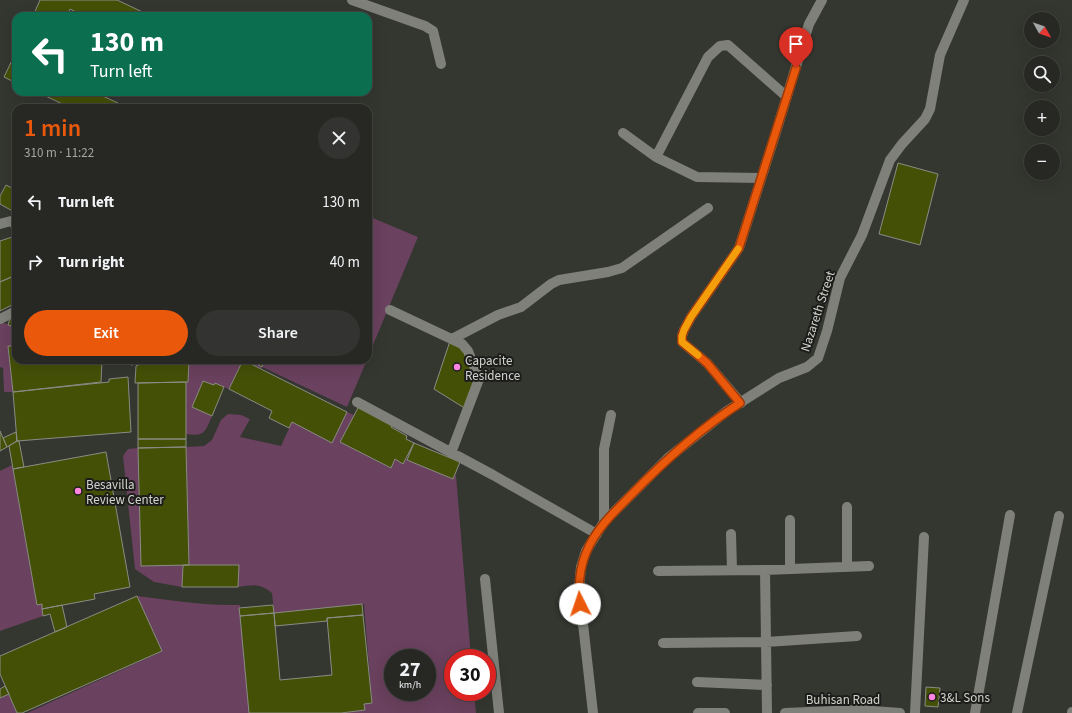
<!DOCTYPE html>
<html lang="en">
<head>
<meta charset="utf-8">
<style>
  :root { --surface:#272824; --page:#333431; --text:#f1f3f6; --muted:#a4a6a6; --line:#434441; --accent:#ea580c }
  body { margin:0; font-family:"Source Sans 3",sans-serif; background:var(--page); color:var(--text); height:100vh; display:flex; flex-direction:column; font-size:15px; white-space:nowrap }
  * { box-sizing:border-box; margin:0 }
  p { font-size:13px; color:var(--muted) }
  .icon { flex:none; width:22px; height:22px; fill:none; stroke:currentColor; stroke-width:2; stroke-linecap:round; stroke-linejoin:round }
  .map { position:relative; flex:1; overflow:hidden }
  .sheet { position:absolute; left:12px; top:104px; width:360px; height:260px; display:flex; flex-direction:column; background:var(--surface); border-radius:12px; box-shadow:0 4px 16px #0002,0 0 0 1px var(--line) }
  .sheet>* { flex:none }
  .guide { position:absolute; left:12px; top:12px; width:360px; height:84px; border-radius:12px; box-shadow:0 4px 16px #0002,0 0 0 1px var(--line); background:#0b6e4f; color:#fff; overflow:hidden }
  .needle { width:26px; rotate:130deg }
  .tools { position:absolute; left:1024px; top:12px; display:grid; gap:8px }
  .tools a { display:grid; place-items:center; width:36px; height:36px; border-radius:50%; background:var(--surface); box-shadow:0 4px 16px #0002,0 0 0 1px var(--line); font-size:20px }
  .speed { position:absolute; left:384px; top:649px; display:flex; gap:8px; font-size:20px; font-weight:700; text-align:center }
  .speed>* { display:grid; place-content:center; width:52px; height:52px; border-radius:50%; background:var(--surface); box-shadow:0 4px 16px #0002,0 0 0 1px var(--line); line-height:1 }
  .speed small { font-size:10px; font-weight:400 }
  .speed .limit { border:6px solid #d22; background:#fff; color:#111 }
  .pin { position:absolute; display:grid; place-items:center; width:34px; height:34px; color:#fff; margin:-41px -17px; border-radius:50% 50% 50% 0; rotate:-45deg; box-shadow:0 0 4px #0007 }
  .pin .icon { rotate:45deg }
  .me { position:absolute; width:44px; margin:-22px; rotate:356deg; stroke-linejoin:round; filter:drop-shadow(0 0 3px #0008) }
  .turn { display:flex; align-items:center; gap:14px; height:84px; padding:0 12px; font-size:18px }
  .turn .icon { width:52px; height:52px; stroke-width:2.5 }
  .turn b { display:block; font-size:28px; line-height:34px }
  .round { display:grid; place-items:center; flex:none; width:42px; height:42px; border-radius:21px; background:var(--page) }
  .head { display:flex; align-items:center; justify-content:space-between; height:68px; padding:0 12px }
  h1 { font-size:24px; font-weight:600; line-height:30px; color:var(--accent) }
  .primary-button { display:flex; gap:8px; margin-top:auto; padding:8px 12px }
  .primary-button a { flex:1; height:46px; border-radius:24px; background:var(--accent); color:#fff; font-size:16px; font-weight:600; line-height:46px; text-align:center }
  .primary-button a+a { background:var(--page); color:var(--text) }
  ul { padding:0; list-style:none }
  li { display:flex; align-items:center; gap:12px; height:60px; padding:0 12px }
  li div { flex:1 }
  li b { display:block; font-size:15px }
  li em { font-style:normal }
  .map>svg:first-child { display:block }
  .green { fill:#6a415e; fill-rule:evenodd }
  .building { fill:#455007; stroke:#8a8c84 }
  .lines { fill:none; stroke-linecap:round; stroke-linejoin:round }
  .minor { stroke:#7e8079; stroke-width:10 }
  .route-casing { stroke:#983908; stroke-width:10 }
  .route { stroke:#ea580c; stroke-width:7 }
  .slow { stroke:#f59e0b; stroke-width:7 }
  .poi-dot { fill:#ff85de; stroke:#1c1d1a; stroke-width:1.5 }
  .labels { text-anchor:middle; stroke-width:4; stroke-linejoin:round; paint-order:stroke }
  .street-label { font-size:13px; fill:#d2d3cf; stroke:#1c1d1a }
  .poi-label { font-size:13px; fill:#d2d3cf; stroke:#1c1d1a; text-anchor:start }
</style>
</head>
<body>
<div class="map">
<svg width="1072" height="713" viewBox="0 0 1072 713">
  <rect width="100%" height="100%" fill="#343630"/>
  <path class="green" d="M 368,216 L 418,237 L 368,357 Z
    M 0,321 L 16,328 L 16,346 L 8,347 L 13,392 L 4,392 L 3,368 L 0,367 Z
    M 189,360 L 249,360 L 262,367 L 265,360 L 367,360 L 347,407 L 262,367 L 261,369 L 243,360 L 229,389 L 215,384 L 214,385 L 203,381 L 192,407 L 212,416 C 205,432 205,437 186,434 L 186,382 L 188,382 Z
    M 347,412 L 354,415 L 340,442 L 390,468 L 395,459 L 403,464 L 406,459 L 452,479 L 456,475 L 471,658 L 453,658 L 453,692 L 474,692 L 476,713 L 341,713 L 365,710 L 364,704 L 372,703 L 364,604 L 274,613 L 272,593 C 259,583 254,585 238,587 L 239,565 L 189,565 L 186,447 L 204,446 L 212,440 L 221,420 L 228,414 L 241,415 L 250,419 L 240,437 L 281,446 L 292,422 L 332,442 ZM 393,658 L 427,658 L 427,692 L 393,692 Z
    M 138,448 L 183,565 L 182,587 L 154,582 L 135,569 L 123,456 L 128,449 Z
    M 12,465 L 37,605 L 42,604 L 43,616 L 0,631 L 0,471 Z
    M 137,596 C 171,600 206,606 240,605 L 249,713 L 27,713 L 161,652 Z
    M 9,694 L 17,713 L 0,713 L 0,698 Z"/>
  <path class="building" d="M 40,0 L 117,0 L 151,16 L 84,16 L 70,9 L 67,16 L 33,16 Z
    M 16,52 L 16,83 L 4,77 Z
    M 37,92 L 94,92 L 118,103 L 116,108 L 71,108 Z
    M 898,163 L 938,174 L 920,245 L 879,234 Z
    M 6,185 L 16,190 L 16,213 L 0,204 L 0,196 Z
    M 12,237 L 16,248 L 16,275 L 0,282 L 0,241 Z
    M 16,275 L 16,303 L 0,311 L 0,282 Z
    M 11,315 L 16,317 L 16,328 L 8,325 Z
    M 450,341 L 461,345 L 477,378 L 466,409 L 434,389 Z
    M 8,346 L 16,346 L 16,360 L 102,361 L 101,382 L 13,392 Z
    M 115,360 L 129,360 L 128,364 Z
    M 129,360 L 146,360 L 132,365 L 128,364 Z
    M 149,360 L 189,360 L 188,382 L 135,383 L 136,366 Z
    M 243,360 L 347,412 L 332,443 L 292,422 L 289,428 L 269,418 L 272,411 L 229,389 Z
    M 249,360 L 265,360 L 262,367 Z
    M 128,377 L 131,432 L 17,441 L 13,392 L 109,382 L 109,379 Z
    M 203,381 L 214,385 L 215,383 L 224,387 L 212,416 L 192,407 Z
    M 186,382 L 186,439 L 138,439 L 138,383 Z
    M 359,406 L 393,424 L 391,427 L 407,436 L 406,439 L 414,443 L 403,464 L 395,459 L 391,468 L 340,442 Z
    M 0,431 L 7,447 L 0,451 Z
    M 16,432 L 17,441 L 7,447 L 3,438 Z
    M 138,439 L 186,439 L 186,447 L 138,448 Z
    M 17,441 L 19,441 L 24,467 L 13,469 L 9,446 Z
    M 414,443 L 460,462 L 453,479 L 407,460 Z
    M 186,447 L 189,565 L 141,566 L 138,448 Z
    M 106,452 L 130,587 L 94,594 L 95,599 L 42,609 L 42,604 L 37,605 L 13,469 Z
    M 183,565 L 239,565 L 238,587 L 182,587 Z
    M 137,596 L 162,651 L 22,713 L 17,713 L 0,674 L 0,656 Z
    M 362,604 L 363,615 L 327,618 L 327,621 L 275,626 L 274,613 Z
    M 62,605 L 67,627 L 55,632 L 50,614 L 43,616 L 42,609 Z
    M 273,605 L 274,613 L 240,616 L 239,608 Z
    M 274,613 L 280,680 L 332,675 L 327,618 L 363,615 L 372,703 L 364,704 L 365,710 L 341,713 L 249,713 L 240,616 Z
    M 5,686 L 9,694 L 0,698 L 0,689 Z
    M 926,687 L 940,688 L 938,707 L 925,706 Z"/>
  <g class="lines">
    <path class="minor" d="M 352,0 L 425,26 L 433,31 L 441,64
      M 623,133 L 656,157 L 697,177 L 761,178
      M 656,157 L 708,57 L 720,46 L 728,45 L 787,97
      M 0,224 L 11,221 L 16,225
      M 390,310 L 462,344 L 468,351 L 479,379 L 451,453
      M 0,319 L 16,311
      M 452,339 L 498,315 L 521,307 L 551,284 L 559,280 L 608,272 L 622,268 L 708,208
      M 357,402 L 493,475 L 597,534
      M 741,403 L 707,363 L 682,342 L 682,336 L 684,330 L 691,317 L 739,248 L 776,132 L 809,24 L 822,0
      M 790,520 L 790,569
      M 604,522 L 604,449 L 611,415
      M 731,534 L 732,570
      M 847,567 L 847,507
      M 765,570 L 767,713
      M 658,571 L 765,570 L 869,566
      M 485,579 L 499,713
      M 663,643 L 766,642 L 857,636
      M 697,682 L 767,685
      M 593,713 L 579,588 L 581,567 L 586,551 L 604,522 L 668,458 L 727,411 L 779,378 L 807,367 L 818,358 L 827,331 L 840,278 L 862,235 L 890,160 L 902,144 L 925,119 L 930,109 L 940,55 L 964,0
      M 698,713 L 725,713
      M 785,713 L 859,710 L 900,713
      M 915,713 L 924,537
      M 975,713 L 1010,515
      M 1017,713 L 1059,516
      M 1072,713 L 1072,712"/>
  </g>
  <g class="lines">
    <g class="route-casing">
      <path id="route" d="M 580,604 C 578,586 579,570 586,553 C 595,530 614,512 631,495 C 664,461 700,429 740,403 L 707,363 L 682,342 L 682,336 L 684,330 L 691,317 L 739,248 L 796,68"/>
    </g>
    <use href="#route" class="route"/>
    <path class="slow" d="M 698,355 L 682,342 L 682,336 L 684,330 L 691,317 L 738,249"/>
  </g>
  <g class="poi-dot">
    <circle cx="457" cy="367" r="4"/>
    <circle cx="78" cy="491" r="4"/>
    <circle cx="932" cy="697" r="4"/>
  </g>
  <g class="labels">
    <g class="street-label">
      <text transform="translate(817 311) rotate(-72)" y="5">Nazareth Street</text>
      <text x="843" y="704">Buhisan Road</text>
    </g>
    <g class="poi-label">
      <text x="465" y="365">Capacite<tspan x="465" dy="15">Residence</tspan></text>
      <text x="86" y="489">Besavilla<tspan x="86" dy="15">Review Center</tspan></text>
      <text x="940" y="702">3&amp;L Sons</text>
    </g>
  </g>
</svg>
<div class="tools">
<a><svg class="needle" viewBox="-14 -14 28 28"><path d="M0-13l5 13h-10z" fill="#e53935"/><path d="M0 13l5-13h-10z" fill="#a4a6a6"/></svg></a>
<a><svg class="icon" aria-label="search" viewBox="0 0 24 24"><circle cx="10" cy="10" r="6"/><path d="M15 15l6 6"/></svg></a>
<a>+</a>
<a>−</a>
</div>
<div class="speed"><div>27<small>km/h</small></div><div class="limit">30</div></div>
<div class="pin" style="left:796px;top:68px;background:#d93025"><svg class="icon" aria-label="arrive" viewBox="0 0 24 24"><path d="M6 21V4h12l-3 4 3 4H6"/></svg></div>
<svg class="me" style="left:580px;top:604px" viewBox="-20 -20 40 40"><circle r="19" fill="#fff"/><path d="M0-13L10 11 0 6-10 11z" fill="#ea580c"/></svg>
<div class="guide">
<div class="turn"><svg class="icon" aria-label="left" viewBox="0 0 24 24"><path d="M17 20v-9H6M10 6l-5 5 5 5"/></svg><div><b>130 m</b>Turn left</div></div>
</div>
<section class="sheet">
<div class="head"><div><h1>1 min</h1><p>310 m · 11:22</p></div><a class="round"><svg class="icon" aria-label="close" viewBox="0 0 24 24"><path d="M6 6l12 12M18 6L6 18"/></svg></a></div>
<ul>
<li><svg class="icon" aria-label="left" viewBox="0 0 24 24"><path d="M17 20v-9H6M10 6l-5 5 5 5"/></svg><div><b>Turn left</b></div><em>130 m</em></li>
<li><svg class="icon" aria-label="right" viewBox="0 0 24 24"><path d="M7 20v-9h11M14 6l5 5-5 5"/></svg><div><b>Turn right</b></div><em>40 m</em></li>
</ul>
<div class="primary-button"><a>Exit</a><a>Share</a></div>
</section>
</div>
</body>
</html>
